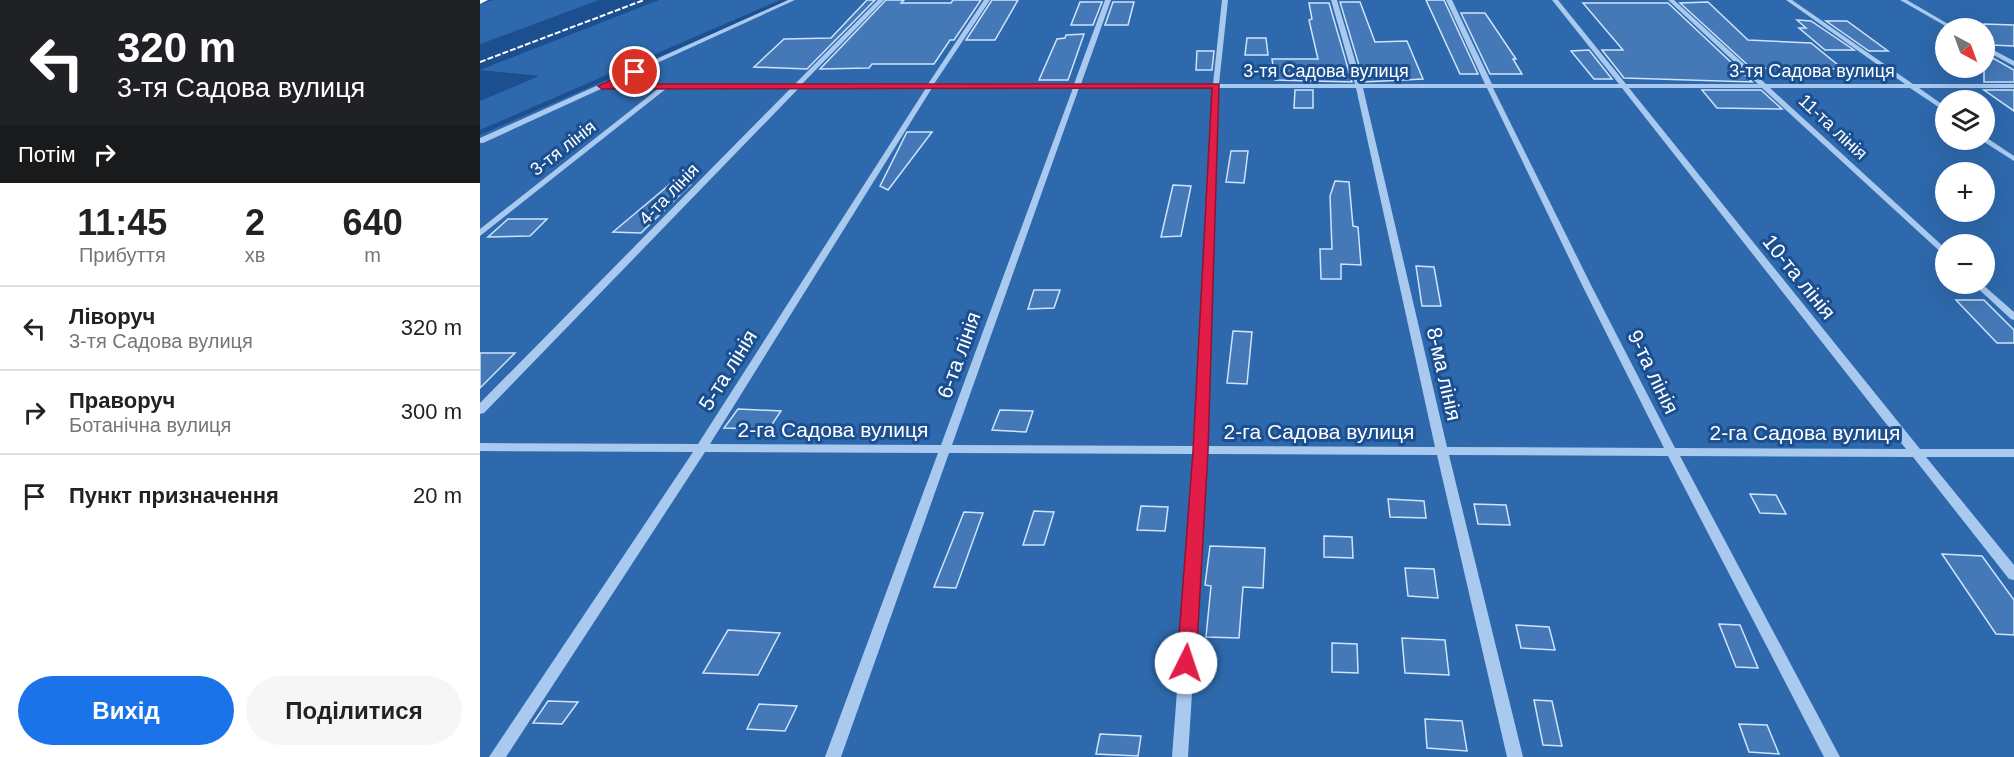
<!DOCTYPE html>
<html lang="uk">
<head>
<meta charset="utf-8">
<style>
  :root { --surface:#fff; --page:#f6f6f6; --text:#222; --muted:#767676; --line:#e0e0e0; --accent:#1a73e8 }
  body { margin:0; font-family:Arial,sans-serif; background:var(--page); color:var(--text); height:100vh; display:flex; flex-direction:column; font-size:22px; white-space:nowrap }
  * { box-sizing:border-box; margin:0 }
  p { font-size:20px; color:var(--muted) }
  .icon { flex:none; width:33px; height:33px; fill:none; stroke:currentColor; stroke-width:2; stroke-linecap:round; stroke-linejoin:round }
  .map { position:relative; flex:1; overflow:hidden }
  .details { display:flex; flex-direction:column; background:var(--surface); width:480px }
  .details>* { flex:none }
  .top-card { background:#202124; color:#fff; overflow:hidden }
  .needle { width:39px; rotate:139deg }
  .fabs { position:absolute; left:1455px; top:18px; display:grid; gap:12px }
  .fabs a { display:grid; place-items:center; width:60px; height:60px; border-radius:50%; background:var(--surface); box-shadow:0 6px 24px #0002; font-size:30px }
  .pin { position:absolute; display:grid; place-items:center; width:51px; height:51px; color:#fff; margin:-26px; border:3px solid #fff; border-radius:50%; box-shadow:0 2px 6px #0007 }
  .me { position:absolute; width:66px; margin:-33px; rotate:4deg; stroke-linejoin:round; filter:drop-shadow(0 0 4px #0008) }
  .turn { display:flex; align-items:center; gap:21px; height:126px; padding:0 18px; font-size:27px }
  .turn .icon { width:78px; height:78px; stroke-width:2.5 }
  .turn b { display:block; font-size:42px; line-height:51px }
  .then { display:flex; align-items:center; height:57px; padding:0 18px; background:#0003; gap:12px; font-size:22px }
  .eta { display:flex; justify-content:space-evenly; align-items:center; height:102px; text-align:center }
  .eta b { font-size:36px; font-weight:800; line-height:42px }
  .button { display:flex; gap:12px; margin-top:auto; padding:12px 18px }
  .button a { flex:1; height:69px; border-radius:36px; background:var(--accent); color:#fff; font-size:24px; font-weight:800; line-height:69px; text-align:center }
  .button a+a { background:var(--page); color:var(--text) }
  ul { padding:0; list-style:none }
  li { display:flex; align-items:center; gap:18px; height:84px; padding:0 18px; border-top:2px solid var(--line) }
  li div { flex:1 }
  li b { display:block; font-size:22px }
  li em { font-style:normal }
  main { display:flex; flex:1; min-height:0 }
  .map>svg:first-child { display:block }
  .green { fill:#2e69ad; fill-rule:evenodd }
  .building { fill:#4478b7; stroke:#cfe3fa; stroke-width:1.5 }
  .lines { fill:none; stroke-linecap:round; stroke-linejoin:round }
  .minor { fill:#a9c9ee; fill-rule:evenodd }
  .highway { fill:#fff; fill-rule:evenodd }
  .rail { stroke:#fff; stroke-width:2; stroke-dasharray:6 2; stroke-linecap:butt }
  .route { fill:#e11d48; stroke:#92132f; stroke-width:1.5 }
  .labels { text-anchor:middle; stroke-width:6; stroke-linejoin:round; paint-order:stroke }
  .far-street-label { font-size:18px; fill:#fff; stroke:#1b4f8f }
  .street-label { font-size:21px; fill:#fff; stroke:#1b4f8f }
</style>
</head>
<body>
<main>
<section class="details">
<div class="top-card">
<div class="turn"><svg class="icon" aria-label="left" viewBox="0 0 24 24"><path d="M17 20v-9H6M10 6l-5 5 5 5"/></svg><div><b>320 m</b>3-тя Садова вулиця</div></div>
<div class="then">Потім<svg class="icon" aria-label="right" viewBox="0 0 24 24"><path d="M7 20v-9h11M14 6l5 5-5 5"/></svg></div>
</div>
<div class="eta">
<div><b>11:45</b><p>Прибуття</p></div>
<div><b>2</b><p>хв</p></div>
<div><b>640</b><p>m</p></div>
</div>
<ul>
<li><svg class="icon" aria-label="left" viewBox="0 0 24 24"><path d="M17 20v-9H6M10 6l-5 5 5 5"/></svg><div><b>Ліворуч</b><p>3-тя Садова вулиця</p></div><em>320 m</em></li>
<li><svg class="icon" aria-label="right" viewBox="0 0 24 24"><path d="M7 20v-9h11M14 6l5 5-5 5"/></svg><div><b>Праворуч</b><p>Ботанічна вулиця</p></div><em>300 m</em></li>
<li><svg class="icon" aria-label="arrive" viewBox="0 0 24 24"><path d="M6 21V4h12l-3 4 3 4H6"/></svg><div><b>Пункт призначення</b></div><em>20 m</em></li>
</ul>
<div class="button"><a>Вихід</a><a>Поділитися</a></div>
</section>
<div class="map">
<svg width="1534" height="757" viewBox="0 0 1534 757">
  <rect width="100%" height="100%" fill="#1b4f8f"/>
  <path class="green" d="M 13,0 L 119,0 L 0,44 L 0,4 Z
    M 179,0 L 300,0 L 0,130 L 0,101 L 59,76 L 0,70 Z
    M 310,0 L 1534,0 L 1534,757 L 0,757 L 0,135 ZM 1466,28 L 1504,28 L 1504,68 L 1466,68 ZM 1466,100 L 1504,100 L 1504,140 L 1466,140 ZM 1466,172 L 1504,172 L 1504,212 L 1466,212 ZM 1466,244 L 1504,244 L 1504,284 L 1466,284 Z"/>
  <path class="building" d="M 387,0 L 395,0 L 327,69 L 274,67 L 304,39 L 351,38 Z
    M 406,0 L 424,0 L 421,3 L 471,3 L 473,0 L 501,0 L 474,40 L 470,40 L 454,64 L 392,64 L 389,68 L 340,69 Z
    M 512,0 L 538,0 L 515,40 L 486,40 Z
    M 946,0 L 964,0 L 998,74 L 980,74 Z
    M 600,2 L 622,2 L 613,25 L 591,25 Z
    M 633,2 L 654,2 L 648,25 L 625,25 Z
    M 860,2 L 880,2 L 895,42 L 927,41 L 943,79 L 884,82 Z
    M 1228,2 L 1268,40 L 1331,43 L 1363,69 L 1271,68 L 1200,3 Z
    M 829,3 L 849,3 L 872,82 L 795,80 L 792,59 L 838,59 L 829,20 L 832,19 Z
    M 1103,3 L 1188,3 L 1272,82 L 1144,78 L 1122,50 L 1143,50 Z
    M 981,13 L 1005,13 L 1036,59 L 1033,59 L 1042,74 L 1010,74 Z
    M 1317,20 L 1331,21 L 1374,50 L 1345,50 L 1319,28 L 1326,28 Z
    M 1346,21 L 1367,21 L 1408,51 L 1389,51 Z
    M 1504,24 L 1534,25 L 1534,46 L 1510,45 L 1505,43 Z
    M 604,34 L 588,80 L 559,80 L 577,39 L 585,38 L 586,35 Z
    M 767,38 L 786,38 L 788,55 L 765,55 Z
    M 1109,50 L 1132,79 L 1114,79 L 1091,51 Z
    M 717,51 L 734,51 L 732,70 L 716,70 Z
    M 1504,53 L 1534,70 L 1534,82 L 1504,82 Z
    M 815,90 L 833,90 L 833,108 L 814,108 Z
    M 1222,90 L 1281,90 L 1302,109 L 1237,108 Z
    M 1504,90 L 1534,90 L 1534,111 Z
    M 427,132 L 452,132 L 408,190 L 400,186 Z
    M 751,151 L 768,151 L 764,183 L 746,182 Z
    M 202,174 L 211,184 L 161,233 L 133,232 Z
    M 855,181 L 869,182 L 873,226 L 878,227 L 881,265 L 861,264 L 861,279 L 841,279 L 840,249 L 852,249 L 850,196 Z
    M 693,185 L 711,186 L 701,236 L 681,237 Z
    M 28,219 L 67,219 L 50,236 L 8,237 Z
    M 936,266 L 954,267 L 961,306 L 942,306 Z
    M 554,290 L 580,290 L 574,308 L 548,309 Z
    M 1476,300 L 1504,300 L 1534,330 L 1534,343 L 1517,343 Z
    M 753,331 L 772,332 L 767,384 L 747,383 Z
    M 0,353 L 35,353 L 0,388 Z
    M 258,409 L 301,411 L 289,429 L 244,428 Z
    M 520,410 L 553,411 L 546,432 L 512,430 Z
    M 1270,494 L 1296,495 L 1306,514 L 1280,513 Z
    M 908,499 L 944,501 L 946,518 L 910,517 Z
    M 994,504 L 1026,505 L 1030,525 L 998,524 Z
    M 661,506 L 688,507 L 685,531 L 657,530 Z
    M 554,511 L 574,512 L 564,545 L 543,545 Z
    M 484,512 L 503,513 L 476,588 L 454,587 Z
    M 844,536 L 872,537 L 873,558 L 844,557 Z
    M 730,546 L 785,548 L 783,588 L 763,587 L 759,638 L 726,637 L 731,586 L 725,585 Z
    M 1462,554 L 1502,556 L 1534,600 L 1534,635 L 1516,634 Z
    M 925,568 L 954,569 L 958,598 L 928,596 Z
    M 1239,624 L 1260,625 L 1278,668 L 1256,667 Z
    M 1036,625 L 1069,627 L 1075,650 L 1041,648 Z
    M 248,630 L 300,633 L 278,675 L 223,673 Z
    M 922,638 L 965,640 L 969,675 L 925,673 Z
    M 852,643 L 877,644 L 878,673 L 852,672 Z
    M 1054,700 L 1072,701 L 1082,746 L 1063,745 Z
    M 68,701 L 98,702 L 82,724 L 53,723 Z
    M 279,704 L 317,706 L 305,731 L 267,729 Z
    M 945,719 L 982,721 L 987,751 L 947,748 Z
    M 1259,724 L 1287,725 L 1299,754 L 1269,752 Z
    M 620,734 L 661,736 L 658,756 L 616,754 Z"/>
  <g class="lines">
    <path class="minor" d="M 308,0 L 315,0 L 131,84 L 315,84 L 398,0 L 404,0 L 322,84 L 448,84 L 504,0 L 510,0 L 454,84 L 594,84 L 625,0 L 631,0 L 601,84 L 733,84 L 742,0 L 748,0 L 739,84 L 875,84 L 851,0 L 857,0 L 882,84 L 1005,84 L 966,0 L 972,0 L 1012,84 L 1139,84 L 1072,0 L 1078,0 L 1146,84 L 1278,84 L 1188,0 L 1194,0 L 1286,84 L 1425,84 L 1306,0 L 1312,0 L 1433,84 L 1534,84 L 1534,88 L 1439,88 L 1466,107 L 1466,112 L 1430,88 L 1290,88 L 1466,249 L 1466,257 L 1282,88 L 1149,88 L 1440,449 L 1534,449 L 1534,457 L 1446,457 L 1534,565 L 1534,580 L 1529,579 L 1433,457 L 1200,456 L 1360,757 L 1344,757 L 1188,456 L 969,455 L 1043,757 L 1027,757 L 957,455 L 727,454 L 708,757 L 692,757 L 715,454 L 469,453 L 361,757 L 345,757 L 458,453 L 225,452 L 26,757 L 9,757 L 213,452 L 0,451 L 0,443 L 218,444 L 446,88 L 319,88 L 4,413 L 0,414 L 0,403 L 311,88 L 187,88 L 0,236 L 0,229 L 179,88 L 123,88 L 3,143 L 0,143 L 0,138 ZM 452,88 L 593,88 L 461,445 L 230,444 ZM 599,88 L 733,88 L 715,446 L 472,445 ZM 739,88 L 876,88 L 955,447 L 727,446 ZM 883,88 L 1007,88 L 1103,287 L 1184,448 L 967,447 ZM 1013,88 L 1142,88 L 1426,449 L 1195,448 L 1112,287 Z
      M 1420,0 L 1427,0 L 1475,28 L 1469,28 Z
      M 1504,45 L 1534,61 L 1534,66 L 1504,50 Z
      M 1504,136 L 1534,156 L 1534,161 L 1501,140 L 1504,140 Z
      M 1493,284 L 1502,284 L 1534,312 L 1534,320 L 1531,319 Z"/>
    <path class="highway" d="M 0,0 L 8,0 L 0,4 Z"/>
    <path class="rail" d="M 0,62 L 164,0"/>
  </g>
  <path class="route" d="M 155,69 L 159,72 L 158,73 L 135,84 L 739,84 L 728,451 L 716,663 L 713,669 L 706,671 L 700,669 L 697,663 L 713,451 L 732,88 L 122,89 L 118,86 Z"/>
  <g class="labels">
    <g class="far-street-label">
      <text x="846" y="77">3-тя Садова вулиця</text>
      <text x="1332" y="77">3-тя Садова вулиця</text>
      <text transform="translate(1353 127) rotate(43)" y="6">11-та лінія</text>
      <text transform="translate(83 148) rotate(-38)" y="6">3-тя лінія</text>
      <text transform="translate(189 194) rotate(-46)" y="6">4-та лінія</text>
    </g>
    <g class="street-label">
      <text transform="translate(1319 277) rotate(51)" y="7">10-та лінія</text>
      <text transform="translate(479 355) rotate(-70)" y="7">6-та лінія</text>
      <text transform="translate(248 370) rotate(-58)" y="7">5-та лінія</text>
      <text transform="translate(1173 372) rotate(64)" y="7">9-та лінія</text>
      <text transform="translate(964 374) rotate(77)" y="7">8-ма лінія</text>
      <text x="353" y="437">2-га Садова вулиця</text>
      <text x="839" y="439">2-га Садова вулиця</text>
      <text x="1325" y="440">2-га Садова вулиця</text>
    </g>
  </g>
</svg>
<div class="fabs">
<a><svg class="needle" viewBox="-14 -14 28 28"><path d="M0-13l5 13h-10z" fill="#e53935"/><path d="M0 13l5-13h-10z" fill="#767676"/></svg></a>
<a><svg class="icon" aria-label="layers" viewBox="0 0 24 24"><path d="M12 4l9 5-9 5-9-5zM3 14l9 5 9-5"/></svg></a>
<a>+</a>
<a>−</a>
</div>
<div class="pin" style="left:155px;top:72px;background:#d93025"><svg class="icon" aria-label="arrive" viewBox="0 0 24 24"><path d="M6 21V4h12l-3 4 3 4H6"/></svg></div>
<svg class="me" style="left:706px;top:663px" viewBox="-20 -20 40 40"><circle r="19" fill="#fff"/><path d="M0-13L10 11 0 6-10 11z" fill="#e11d48"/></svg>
</div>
</main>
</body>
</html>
